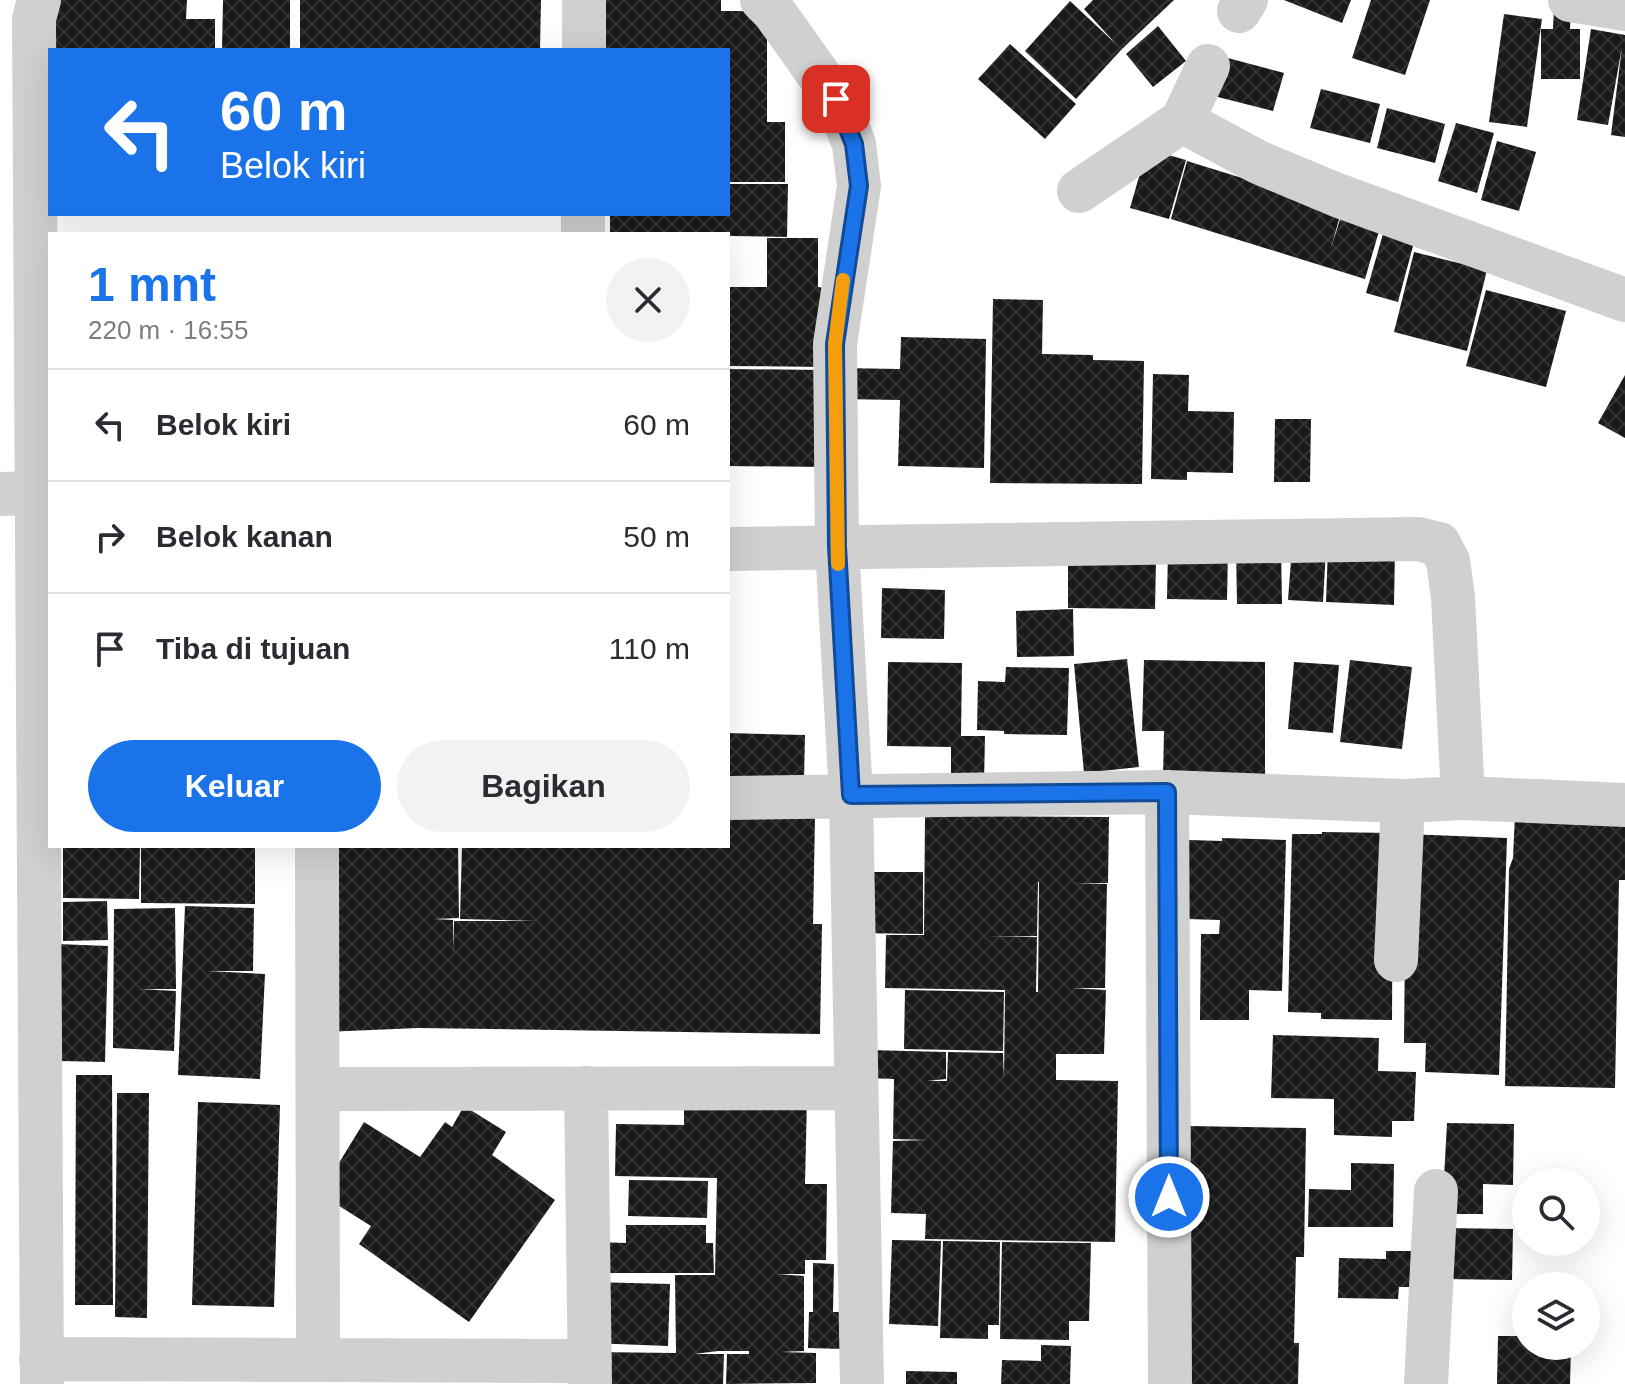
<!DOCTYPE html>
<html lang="id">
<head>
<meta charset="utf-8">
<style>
  :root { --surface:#fff; --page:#f2f2f3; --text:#2b2b33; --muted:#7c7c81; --line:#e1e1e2; --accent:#1a73e8 }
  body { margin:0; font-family:Arial,sans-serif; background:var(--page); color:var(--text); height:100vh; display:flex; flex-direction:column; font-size:30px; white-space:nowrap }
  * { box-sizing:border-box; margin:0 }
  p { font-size:26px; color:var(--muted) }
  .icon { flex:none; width:44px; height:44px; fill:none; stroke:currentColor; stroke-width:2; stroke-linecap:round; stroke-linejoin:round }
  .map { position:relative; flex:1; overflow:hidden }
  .side { position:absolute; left:48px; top:232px; width:682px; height:616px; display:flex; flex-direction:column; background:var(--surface); border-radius:0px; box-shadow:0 8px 32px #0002 }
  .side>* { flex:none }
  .banner { position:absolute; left:48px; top:48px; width:682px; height:168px; border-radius:0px; box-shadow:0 8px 32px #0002; background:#1a73e8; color:#fff; overflow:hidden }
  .controls { position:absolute; left:1512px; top:1168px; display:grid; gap:16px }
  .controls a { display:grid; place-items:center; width:88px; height:88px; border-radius:50%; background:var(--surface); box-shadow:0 8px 32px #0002; font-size:40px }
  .pin { position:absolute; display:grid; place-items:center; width:68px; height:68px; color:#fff; margin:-34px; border-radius:16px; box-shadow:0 4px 12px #0006 }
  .me { position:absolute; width:88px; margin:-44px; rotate:0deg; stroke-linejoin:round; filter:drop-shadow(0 0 6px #0008) }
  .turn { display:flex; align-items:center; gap:28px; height:168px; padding:0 40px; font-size:36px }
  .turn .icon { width:104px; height:104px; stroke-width:2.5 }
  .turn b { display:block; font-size:56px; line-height:68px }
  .round { display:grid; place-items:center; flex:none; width:84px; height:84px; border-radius:42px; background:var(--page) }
  .headline { display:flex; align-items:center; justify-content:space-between; height:136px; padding:0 40px }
  h1 { font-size:48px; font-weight:800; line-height:60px; color:var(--accent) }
  .button { display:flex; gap:16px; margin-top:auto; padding:16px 40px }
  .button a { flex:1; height:92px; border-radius:48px; background:var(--accent); color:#fff; font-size:32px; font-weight:800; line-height:92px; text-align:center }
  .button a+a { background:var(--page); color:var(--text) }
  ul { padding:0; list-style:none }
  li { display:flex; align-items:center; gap:24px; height:112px; padding:0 40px; border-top:2px solid var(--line) }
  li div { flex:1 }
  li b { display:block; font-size:30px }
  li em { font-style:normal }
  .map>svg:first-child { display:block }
  .building { fill:url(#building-cross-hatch); fill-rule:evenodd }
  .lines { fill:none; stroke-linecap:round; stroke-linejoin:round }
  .street { stroke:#d0d0d0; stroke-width:44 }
  .route-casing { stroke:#114b97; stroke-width:20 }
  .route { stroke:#1a73e8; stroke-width:14 }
  .slow { stroke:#f59e0b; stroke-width:14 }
</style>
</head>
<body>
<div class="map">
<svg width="1625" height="1384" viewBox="0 0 1625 1384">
  <defs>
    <pattern id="building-cross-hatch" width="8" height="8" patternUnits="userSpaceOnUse" patternTransform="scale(2)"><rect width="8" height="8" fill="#1a1a1a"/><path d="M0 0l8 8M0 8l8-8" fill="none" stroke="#333"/></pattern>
  </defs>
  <rect width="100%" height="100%" fill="#fff"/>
  <path class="building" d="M 50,0 L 187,0 L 186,19 L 215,19 L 215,50 L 49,50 Z
    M 223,0 L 290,0 L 290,50 L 222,50 Z
    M 300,0 L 541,0 L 540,50 L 300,50 Z
    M 594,0 L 721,0 L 721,11 L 767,11 L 767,122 L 785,122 L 785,182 L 728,182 L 728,50 L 593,49 Z
    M 1093,0 L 1174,0 L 1122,49 L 1076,99 L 1025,51 L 1070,1 L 1115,43 L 1084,9 Z
    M 1284,0 L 1351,0 L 1342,23 Z
    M 1371,0 L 1430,0 L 1405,75 L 1352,58 Z
    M 1554,8 L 1571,8 L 1570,29 L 1580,29 L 1580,79 L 1541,79 L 1541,29 L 1553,29 Z
    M 1504,14 L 1542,19 L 1527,127 L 1489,122 Z
    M 1158,26 L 1186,61 L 1153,87 L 1126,54 Z
    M 1591,29 L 1625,35 L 1625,137 L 1611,135 L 1622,47 L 1608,125 L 1577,120 Z
    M 1010,44 L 1076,104 L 1045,139 L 978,79 Z
    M 1224,57 L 1284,73 L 1273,111 L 1214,96 Z
    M 1321,89 L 1380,104 L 1370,143 L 1310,128 Z
    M 1387,108 L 1445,124 L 1435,163 L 1377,148 Z
    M 1456,123 L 1494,133 L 1477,193 L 1438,181 Z
    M 1497,141 L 1536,152 L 1519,211 L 1481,200 Z
    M 1147,149 L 1186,160 L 1169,219 L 1130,208 Z
    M 1187,161 L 1342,209 L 1330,251 L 1343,210 L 1382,221 L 1365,279 L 1171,219 Z
    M 728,184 L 788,184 L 787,237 L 610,234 L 610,214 L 728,214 Z
    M 1385,227 L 1416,235 L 1398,302 L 1366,293 Z
    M 767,238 L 818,238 L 818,287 L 825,288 L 825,367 L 728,366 L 728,287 L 767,287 Z
    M 1414,252 L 1487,270 L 1467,351 L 1394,332 Z
    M 1486,290 L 1566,311 L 1546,387 L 1466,366 Z
    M 993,299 L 1043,300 L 1042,354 L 1093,355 L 1093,360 L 1144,361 L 1142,484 L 990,483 Z
    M 901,337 L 986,339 L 984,468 L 898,466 L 900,400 L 839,399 L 839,368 L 900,369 Z
    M 728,369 L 824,370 L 823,467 L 728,466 Z
    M 1153,374 L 1189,375 L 1188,411 L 1234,412 L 1233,473 L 1187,472 L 1187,480 L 1151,479 Z
    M 1625,375 L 1625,438 L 1598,423 Z
    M 1275,419 L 1311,419 L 1310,482 L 1274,482 Z
    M 1236,547 L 1281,547 L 1282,604 L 1237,604 Z
    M 1292,547 L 1326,549 L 1323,602 L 1288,600 Z
    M 1328,548 L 1395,550 L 1394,605 L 1326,602 Z
    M 1168,550 L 1228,551 L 1227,600 L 1167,599 Z
    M 1068,559 L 1156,561 L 1155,609 L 1068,608 Z
    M 882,588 L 945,590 L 944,639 L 881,638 Z
    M 1073,609 L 1074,656 L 1017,657 L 1016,611 Z
    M 1127,659 L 1139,767 L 1084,773 L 1074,664 Z
    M 1144,660 L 1265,662 L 1265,780 L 1163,778 L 1164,731 L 1142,731 Z
    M 1350,660 L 1412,667 L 1402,749 L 1340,742 Z
    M 888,662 L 962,663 L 961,736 L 985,736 L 984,782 L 951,782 L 951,747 L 887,746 Z
    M 1294,662 L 1339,665 L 1333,733 L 1288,729 Z
    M 1006,667 L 1069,668 L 1067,735 L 1004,734 L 1004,731 L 977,730 L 978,681 L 1005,682 Z
    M 728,733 L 805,735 L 804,780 L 728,779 Z
    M 1515,814 L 1625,818 L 1625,880 L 1619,880 L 1615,1088 L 1505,1086 L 1509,869 L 1513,858 Z
    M 728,815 L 815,817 L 813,924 L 822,924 L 820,1034 L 418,1028 L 324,1032 L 324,846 L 458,846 L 459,918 L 434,919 L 453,920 L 453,952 L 454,921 L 536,921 L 460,919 L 462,846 L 728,846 Z
    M 925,816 L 1109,817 L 1108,883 L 1074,883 L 1107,884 L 1105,988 L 1072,988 L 1106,990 L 1104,1054 L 1056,1054 L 1056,1080 L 1118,1081 L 1115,1242 L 925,1239 L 926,1214 L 891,1213 L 893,1141 L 927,1140 L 893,1139 L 894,1079 L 867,1078 L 868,1050 L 946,1052 L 946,1079 L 927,1081 L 947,1081 L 948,1052 L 1003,1053 L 1004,1079 L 1005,990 L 885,988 L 886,935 L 924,935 ZM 1038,882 L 1039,882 L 1038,992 L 1036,992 L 1037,937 L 987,936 L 1037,936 Z
    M 1322,832 L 1393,833 L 1392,1020 L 1321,1019 L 1321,1013 L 1288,1012 L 1292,834 L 1322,834 Z
    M 1406,834 L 1507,838 L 1499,1075 L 1425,1072 L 1426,1043 L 1404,1043 Z
    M 1222,838 L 1286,840 L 1282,991 L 1249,990 L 1249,1020 L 1200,1020 L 1201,934 L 1219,934 L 1220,920 L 1187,919 L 1189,840 L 1222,841 Z
    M 63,846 L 140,846 L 139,899 L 63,898 Z
    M 141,846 L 255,846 L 255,904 L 141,903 Z
    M 855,872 L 923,872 L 923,934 L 855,933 Z
    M 107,901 L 108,940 L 63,941 L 63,902 Z
    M 185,906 L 254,908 L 253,971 L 208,971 L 265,974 L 260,1079 L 178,1075 Z
    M 175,908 L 176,989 L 140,989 L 176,991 L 174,1051 L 113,1048 L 114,909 Z
    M 57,944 L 108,946 L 105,1062 L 60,1061 Z
    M 905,990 L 1004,992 L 1003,1051 L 904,1049 Z
    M 1273,1035 L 1379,1038 L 1378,1071 L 1416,1072 L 1414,1121 L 1392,1121 L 1392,1137 L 1334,1135 L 1334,1099 L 1271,1098 Z
    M 76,1075 L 112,1075 L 113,1305 L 75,1305 Z
    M 117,1093 L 149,1093 L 147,1318 L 115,1317 Z
    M 807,1098 L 805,1184 L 827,1184 L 826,1260 L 805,1260 L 805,1274 L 777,1274 L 804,1276 L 804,1351 L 780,1352 L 816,1353 L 816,1383 L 726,1384 L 727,1354 L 749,1354 L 749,1351 L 718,1351 L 694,1354 L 724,1354 L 723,1384 L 610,1384 L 591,1352 L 676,1353 L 675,1275 L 715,1275 L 717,1178 L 615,1176 L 616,1124 L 684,1125 L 684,1100 Z
    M 198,1102 L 280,1105 L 274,1307 L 192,1305 Z
    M 464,1106 L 506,1132 L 492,1155 L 555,1200 L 469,1322 L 359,1244 L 371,1226 L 320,1194 L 364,1122 L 420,1157 L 445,1122 L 452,1127 Z
    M 1447,1123 L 1514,1124 L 1513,1185 L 1483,1184 L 1483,1214 L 1442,1214 Z
    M 1190,1126 L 1306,1128 L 1304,1257 L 1296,1257 L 1294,1343 L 1299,1343 L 1298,1384 L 1187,1384 Z
    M 1351,1163 L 1394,1164 L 1393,1227 L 1308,1227 L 1309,1189 L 1351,1190 Z
    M 629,1180 L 708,1181 L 707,1218 L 628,1216 Z
    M 626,1225 L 706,1225 L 706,1243 L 713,1243 L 714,1273 L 596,1273 L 596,1242 L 626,1243 Z
    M 1444,1228 L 1513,1229 L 1512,1280 L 1444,1279 Z
    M 892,1240 L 941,1241 L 938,1326 L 889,1324 Z
    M 943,1241 L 1000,1242 L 999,1325 L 988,1325 L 988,1339 L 940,1338 Z
    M 1002,1242 L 1091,1243 L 1089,1321 L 1069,1321 L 1069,1340 L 1000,1339 Z
    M 1386,1251 L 1422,1251 L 1421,1287 L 1399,1287 L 1398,1299 L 1338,1298 L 1339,1258 L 1386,1259 Z
    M 813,1263 L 834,1264 L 833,1312 L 844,1312 L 843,1349 L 808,1348 L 809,1312 L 813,1312 Z
    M 592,1282 L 670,1284 L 668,1346 L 590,1343 Z
    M 1498,1336 L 1526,1336 L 1526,1346 L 1571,1346 L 1570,1384 L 1497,1384 Z
    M 1041,1345 L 1071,1346 L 1070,1384 L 1001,1384 L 1002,1360 L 1041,1361 Z
    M 906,1371 L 957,1372 L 957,1384 L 906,1384 Z"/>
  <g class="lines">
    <path class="street" d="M 39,0 L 34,19 L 42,1384
      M 762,0 L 774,12 L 836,99 L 854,144 L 859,186 L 835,344 L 837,546 L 851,795 L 862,1384
      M 1570,0 L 1625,9
      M 1239,11 L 1246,0
      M 584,50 L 584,0
      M 1182,121 L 1258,162 L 1337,195 L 1625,300
      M 1079,191 L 1182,121 L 1208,66
      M 583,234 L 583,214
      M 0,494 L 37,493
      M 728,549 L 1418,539 L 1439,544 L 1448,561 L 1453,597 L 1463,798
      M 1167,792 L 1170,1384
      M 728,798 L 1167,792 L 1403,801 L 1463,798 L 1625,805
      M 317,846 L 318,1360
      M 1396,960 L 1403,801
      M 586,1088 L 590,1384
      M 319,1089 L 856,1088
      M 41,1359 L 590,1361
      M 1426,1384 L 1436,1191"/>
  </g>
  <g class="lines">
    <g class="route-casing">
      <path id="route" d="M 836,99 L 854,144 L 859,186 L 835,344 L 837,546 L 851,795 L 1167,792 L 1169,1197"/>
    </g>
    <use href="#route" class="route"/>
    <path class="slow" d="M 838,564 L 835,344 L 843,280"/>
  </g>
</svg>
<div class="controls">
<a><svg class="icon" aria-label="search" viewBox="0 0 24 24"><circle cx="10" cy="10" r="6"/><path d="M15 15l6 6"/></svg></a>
<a><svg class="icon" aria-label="layers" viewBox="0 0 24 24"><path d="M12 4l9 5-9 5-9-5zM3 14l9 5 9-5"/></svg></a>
</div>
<div class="pin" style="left:836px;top:99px;background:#d93025"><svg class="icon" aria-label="arrive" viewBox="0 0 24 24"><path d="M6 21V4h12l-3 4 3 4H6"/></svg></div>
<svg class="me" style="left:1169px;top:1197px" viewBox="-20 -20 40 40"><circle r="17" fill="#1a73e8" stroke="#fff" stroke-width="3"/><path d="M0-11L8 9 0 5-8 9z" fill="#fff"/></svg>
<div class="banner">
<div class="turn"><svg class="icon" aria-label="left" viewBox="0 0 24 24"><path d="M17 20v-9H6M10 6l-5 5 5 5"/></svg><div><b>60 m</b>Belok kiri</div></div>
</div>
<section class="side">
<div class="headline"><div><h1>1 mnt</h1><p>220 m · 16:55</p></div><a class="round"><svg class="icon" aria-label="close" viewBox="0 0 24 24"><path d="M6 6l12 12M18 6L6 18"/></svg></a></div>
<ul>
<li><svg class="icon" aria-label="left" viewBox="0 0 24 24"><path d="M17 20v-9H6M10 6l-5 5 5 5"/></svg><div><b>Belok kiri</b></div><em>60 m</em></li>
<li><svg class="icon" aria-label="right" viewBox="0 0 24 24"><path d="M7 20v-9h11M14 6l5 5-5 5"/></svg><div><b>Belok kanan</b></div><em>50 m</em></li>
<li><svg class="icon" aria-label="arrive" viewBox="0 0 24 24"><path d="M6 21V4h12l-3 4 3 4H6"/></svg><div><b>Tiba di tujuan</b></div><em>110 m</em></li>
</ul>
<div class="button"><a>Keluar</a><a>Bagikan</a></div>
</section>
</div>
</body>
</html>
